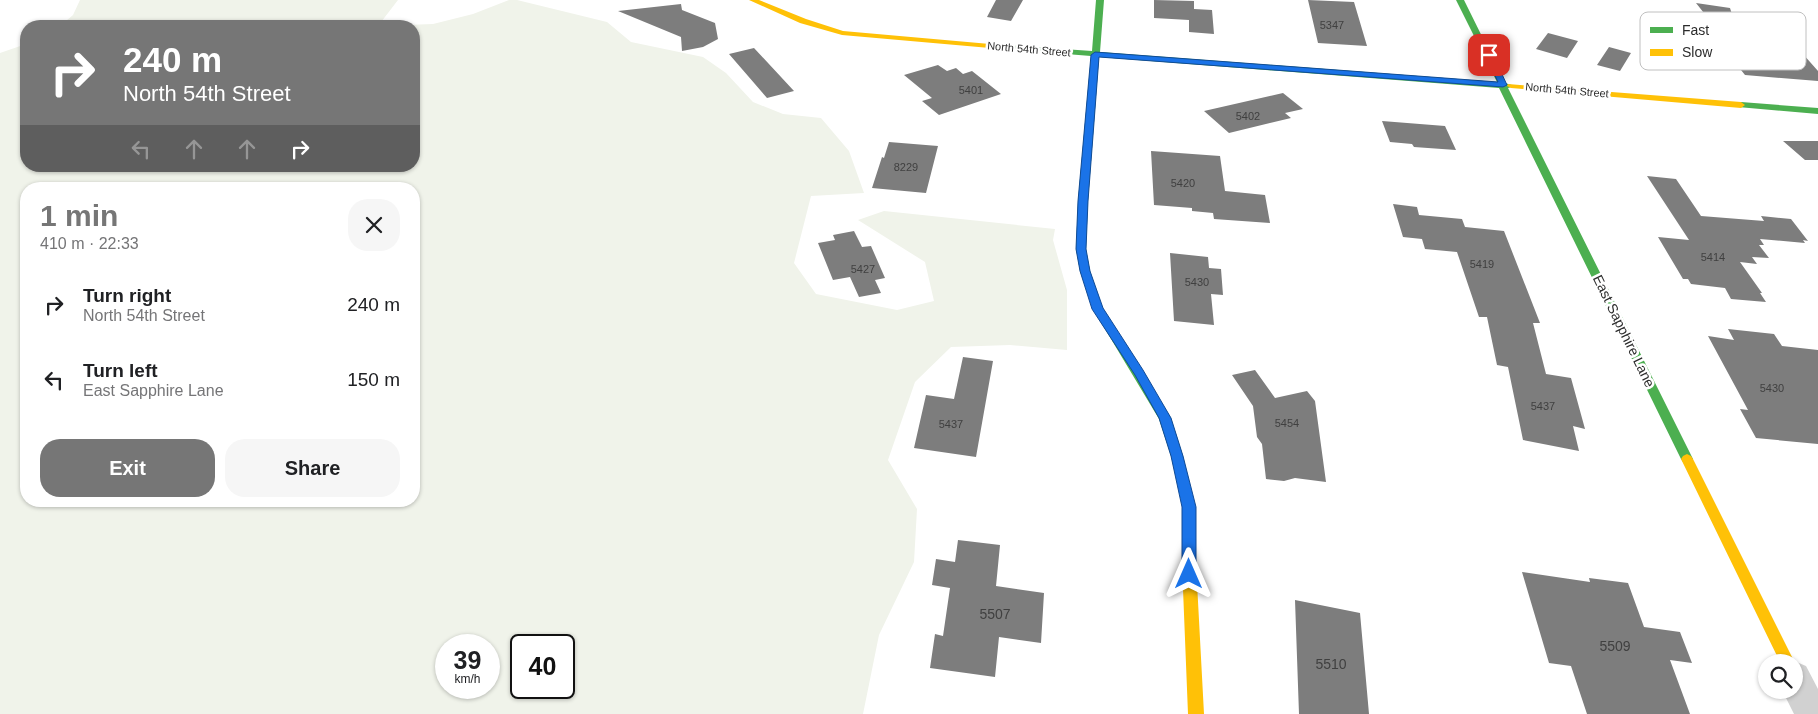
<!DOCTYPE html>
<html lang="en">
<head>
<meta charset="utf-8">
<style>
  :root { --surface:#fff; --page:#f6f6f6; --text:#202124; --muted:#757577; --accent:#767676 }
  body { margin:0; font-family:Arial,sans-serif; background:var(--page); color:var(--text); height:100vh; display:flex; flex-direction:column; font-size:19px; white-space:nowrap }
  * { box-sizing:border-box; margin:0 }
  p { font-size:16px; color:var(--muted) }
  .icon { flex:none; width:28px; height:28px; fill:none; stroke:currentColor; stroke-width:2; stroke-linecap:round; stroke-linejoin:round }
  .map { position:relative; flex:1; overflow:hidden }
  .side { position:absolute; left:20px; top:182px; width:400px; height:325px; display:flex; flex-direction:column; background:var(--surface); border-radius:20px; box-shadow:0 1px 4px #0004 }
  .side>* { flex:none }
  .hud { position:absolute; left:20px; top:20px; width:400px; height:152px; border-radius:20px; box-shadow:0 1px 4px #0004; background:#767676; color:#fff; overflow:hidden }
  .fabs { position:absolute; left:1758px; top:654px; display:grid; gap:10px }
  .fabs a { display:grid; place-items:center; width:45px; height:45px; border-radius:50%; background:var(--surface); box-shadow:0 1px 4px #0004; font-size:25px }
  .speed { position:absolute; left:435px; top:634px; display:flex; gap:10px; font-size:25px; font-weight:700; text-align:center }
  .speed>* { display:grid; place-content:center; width:65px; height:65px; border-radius:50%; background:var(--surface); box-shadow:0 1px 4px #0004; line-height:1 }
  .speed small { font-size:12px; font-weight:400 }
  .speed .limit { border:2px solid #111; border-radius:8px; background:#fff; color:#111 }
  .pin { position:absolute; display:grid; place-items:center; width:42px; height:42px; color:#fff; margin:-21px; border-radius:10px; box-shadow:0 2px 8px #0006 }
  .me { position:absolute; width:55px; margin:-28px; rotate:0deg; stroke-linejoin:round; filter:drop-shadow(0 0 4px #0008) }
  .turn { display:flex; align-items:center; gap:18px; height:105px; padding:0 20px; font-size:22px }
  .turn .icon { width:65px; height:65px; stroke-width:2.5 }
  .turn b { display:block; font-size:35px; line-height:42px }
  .lanes { display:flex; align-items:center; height:48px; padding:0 20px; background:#0003; justify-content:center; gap:25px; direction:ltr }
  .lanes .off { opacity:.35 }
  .round { display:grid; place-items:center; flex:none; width:52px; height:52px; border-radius:20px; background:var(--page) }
  .headline { display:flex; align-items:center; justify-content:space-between; height:85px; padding:0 20px }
  h1 { font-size:30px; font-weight:800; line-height:38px; color:var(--accent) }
  .button { display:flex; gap:10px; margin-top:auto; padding:10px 20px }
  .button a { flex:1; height:58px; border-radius:20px; background:var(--accent); color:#fff; font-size:20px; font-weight:800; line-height:58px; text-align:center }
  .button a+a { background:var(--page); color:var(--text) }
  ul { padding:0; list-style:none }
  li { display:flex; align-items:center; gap:15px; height:75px; padding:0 20px }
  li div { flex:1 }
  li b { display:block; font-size:19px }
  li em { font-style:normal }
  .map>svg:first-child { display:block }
  .green { fill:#f0f3ea; fill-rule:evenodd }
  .building { fill:#7d7d7d }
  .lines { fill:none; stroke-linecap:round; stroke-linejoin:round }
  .street { fill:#d1d1d1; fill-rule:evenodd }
  .fast { fill:#4caf50; fill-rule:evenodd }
  .slow { fill:#ffc107; fill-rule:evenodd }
  .route { fill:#1a73e8; stroke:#114b97 }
  .labels { text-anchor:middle; stroke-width:5; stroke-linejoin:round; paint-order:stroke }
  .number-label { font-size:11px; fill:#404040 }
  .far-street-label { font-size:11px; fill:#2c2c2c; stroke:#fff }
  .street-label { font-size:14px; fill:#2c2c2c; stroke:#fff }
  .near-number-label { font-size:14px; fill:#404040 }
  .key { fill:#fff; stroke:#c0c0c0; stroke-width:1 }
  .key-label { font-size:14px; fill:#2c2c2c }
</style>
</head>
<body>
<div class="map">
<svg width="1818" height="714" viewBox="0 0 1818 714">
  <rect width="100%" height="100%" fill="#fff"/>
  <path class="green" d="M 80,0 L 398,0 L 378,26 L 433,24 L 473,14 L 509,0 L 517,0 L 607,22 L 631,42 L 703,57 L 726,73 L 753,102 L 783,114 L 821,118 L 849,151 L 864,193 L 811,196 L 794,263 L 816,294 L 897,310 L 934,301 L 925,262 L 858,220 L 884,211 L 1055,229 L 1053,240 L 1067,290 L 1067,350 L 1010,345 L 951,347 L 915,382 L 888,460 L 917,509 L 914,562 L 879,635 L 863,714 L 0,714 L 0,53 L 26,44 L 26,166 L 414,166 L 414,26 L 60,26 L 73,15 ZM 26,189 L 414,189 L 414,501 L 26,501 ZM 446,645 L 489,645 L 489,688 L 446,688 ZM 521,645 L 564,645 L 564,688 L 521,688 Z"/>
  <path class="building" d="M 996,0 L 1023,0 L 1011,21 L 987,17 Z
    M 1154,0 L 1194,1 L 1194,9 L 1212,10 L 1214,34 L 1189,32 L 1189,20 L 1154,18 Z
    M 1308,0 L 1354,2 L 1367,46 L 1318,43 Z
    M 1696,3 L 1730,8 L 1736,27 L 1777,30 L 1782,36 L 1787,36 L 1818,71 L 1818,81 L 1745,75 L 1729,55 L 1738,56 Z
    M 681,4 L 682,10 L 715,23 L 718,39 L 703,47 L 682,51 L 681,37 L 618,11 Z
    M 1548,33 L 1578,41 L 1567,58 L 1536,49 Z
    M 1609,47 L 1631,53 L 1620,71 L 1597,65 Z
    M 754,48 L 794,91 L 767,98 L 729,54 Z
    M 938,65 L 947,71 L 956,68 L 963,74 L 972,71 L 1001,94 L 939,115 L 922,101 L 932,98 L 904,75 Z
    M 1283,93 L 1303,109 L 1285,113 L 1291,118 L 1229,133 L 1204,111 Z
    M 1382,121 L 1445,126 L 1456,150 L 1414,147 L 1412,144 L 1390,142 Z
    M 1783,141 L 1818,141 L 1818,160 L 1805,160 Z
    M 889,142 L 938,146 L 926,193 L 872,188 L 882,157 L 884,158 Z
    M 1151,151 L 1220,156 L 1225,191 L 1265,195 L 1270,223 L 1214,219 L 1213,213 L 1192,211 L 1192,208 L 1154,205 Z
    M 1647,176 L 1676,179 L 1701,216 L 1764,221 L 1761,216 L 1791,219 L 1808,241 L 1803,240 L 1805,243 L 1760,239 L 1764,245 L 1759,245 L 1769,258 L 1752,257 L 1757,264 L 1740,262 L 1762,293 L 1760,293 L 1766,302 L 1731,299 L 1725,288 L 1691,284 L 1688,279 L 1683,279 L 1658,237 L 1689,240 Z
    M 1393,204 L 1417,207 L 1419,215 L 1462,219 L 1465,227 L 1504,231 L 1540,323 L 1533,323 L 1546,374 L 1571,378 L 1585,429 L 1573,426 L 1579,451 L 1523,440 L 1508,367 L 1497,365 L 1487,317 L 1479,317 L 1457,252 L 1425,249 L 1422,239 L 1403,237 Z
    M 854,231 L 862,247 L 871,246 L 885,278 L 875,280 L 881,293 L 859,297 L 850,277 L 833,280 L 818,243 L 835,240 L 833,235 Z
    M 1170,253 L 1208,257 L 1209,268 L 1221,269 L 1223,295 L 1211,294 L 1214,325 L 1174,321 Z
    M 1728,329 L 1774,334 L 1782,346 L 1818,350 L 1818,444 L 1756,438 L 1740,409 L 1748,410 L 1708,336 L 1734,340 Z
    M 963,357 L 993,361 L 976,457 L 914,448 L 926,395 L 954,399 Z
    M 1255,370 L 1275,398 L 1307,391 L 1315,401 L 1326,482 L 1295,478 L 1284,481 L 1266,479 L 1262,444 L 1257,437 L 1253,406 L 1232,375 Z
    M 958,540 L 1000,545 L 996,586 L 1044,593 L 1041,643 L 999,637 L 995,677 L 930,668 L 935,634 L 943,636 L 950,588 L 932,585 L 936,559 L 955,562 Z
    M 1522,572 L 1590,582 L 1589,578 L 1628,583 L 1644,627 L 1680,632 L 1692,663 L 1670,660 L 1690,714 L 1587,714 L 1571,666 L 1549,663 Z
    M 1295,600 L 1360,613 L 1369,714 L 1299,714 Z"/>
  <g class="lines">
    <path class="street" d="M 1794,661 L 1806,666 L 1818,689 L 1818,714 L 1794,714 L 1782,690 L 1794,690 L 1794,662 L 1790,662 Z"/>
    <path class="fast" d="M 1096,0 L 1104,0 L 1100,52 L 1497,82 L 1456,0 L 1464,0 L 1505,83 L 1515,86 L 1508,88 L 1693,459 L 1691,462 L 1687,464 L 1683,462 L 1681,459 L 1499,88 L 1099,57 L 1088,201 L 1086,249 L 1090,271 L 1103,309 L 1171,418 L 1183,456 L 1195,507 L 1196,564 L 1194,568 L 1189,570 L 1184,568 L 1182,564 L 1183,507 L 1171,456 L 1159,419 L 1093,309 L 1080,271 L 1076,249 L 1078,201 L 1091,56 L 990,48 L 986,46 L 990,44 L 1092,51 Z
      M 1741,102 L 1818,108 L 1818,114 L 1738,107 L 1738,103 Z"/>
    <path class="slow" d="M 749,0 L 759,0 L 806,19 L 843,31 L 990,44 L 994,46 L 990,48 L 842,35 L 800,23 Z
      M 1508,84 L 1741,102 L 1745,105 L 1741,108 L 1511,88 L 1507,86 Z
      M 1687,454 L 1691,456 L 1693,459 L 1792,657 L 1794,662 L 1794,663 L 1780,662 L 1681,459 L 1683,456 Z
      M 1189,558 L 1194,560 L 1196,564 L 1204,714 L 1188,714 L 1182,564 L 1184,560 Z"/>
  </g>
  <path class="route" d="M 1095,52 L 1498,82 L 1485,55 L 1489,53 L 1493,55 L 1507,85 L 1503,87 L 1099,57 L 1088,201 L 1086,249 L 1090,271 L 1103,308 L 1143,370 L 1171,418 L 1183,456 L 1196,507 L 1196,574 L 1194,578 L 1189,580 L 1184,578 L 1182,574 L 1182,507 L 1171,456 L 1159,418 L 1135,375 L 1092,309 L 1080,271 L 1076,249 L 1078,201 L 1091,55 Z"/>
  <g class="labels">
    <g class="number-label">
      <text x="1332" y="29">5347</text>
      <text x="971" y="94">5401</text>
      <text x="1248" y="120">5402</text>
      <text x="906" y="171">8229</text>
      <text x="1183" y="187">5420</text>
      <text x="1713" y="261">5414</text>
      <text x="1482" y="268">5419</text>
      <text x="863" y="273">5427</text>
      <text x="1197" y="286">5430</text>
      <text x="1772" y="392">5430</text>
      <text x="1543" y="410">5437</text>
      <text x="1287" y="427">5454</text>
      <text x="951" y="428">5437</text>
    </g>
    <g class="far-street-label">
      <text transform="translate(1029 49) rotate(5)" y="4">North 54th Street</text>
      <text transform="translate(1567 90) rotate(5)" y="4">North 54th Street</text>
    </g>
    <g class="street-label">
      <text transform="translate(1624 331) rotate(64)" y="5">East Sapphire Lane</text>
    </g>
    <g class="near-number-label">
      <text x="995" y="619">5507</text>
      <text x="1615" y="651">5509</text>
      <text x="1331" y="669">5510</text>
    </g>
  </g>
  <rect x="1640" y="12" width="166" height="58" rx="8" class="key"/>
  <rect x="1650" y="27" width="23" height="6" fill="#4caf50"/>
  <rect x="1650" y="49" width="23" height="7" fill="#ffc107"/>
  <g class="key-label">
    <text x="1682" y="35">Fast</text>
    <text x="1682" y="57">Slow</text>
  </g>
</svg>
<div class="fabs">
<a><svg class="icon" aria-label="search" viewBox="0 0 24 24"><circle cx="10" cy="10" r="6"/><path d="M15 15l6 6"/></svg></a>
</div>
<div class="speed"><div>39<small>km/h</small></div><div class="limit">40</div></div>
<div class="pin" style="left:1489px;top:55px;background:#d93025"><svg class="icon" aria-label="arrive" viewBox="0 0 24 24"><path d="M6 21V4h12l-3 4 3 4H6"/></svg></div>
<svg class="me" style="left:1189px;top:574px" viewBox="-20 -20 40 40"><path d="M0-17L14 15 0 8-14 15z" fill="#1a73e8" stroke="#fff" stroke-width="4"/></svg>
<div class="hud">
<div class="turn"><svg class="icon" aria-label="right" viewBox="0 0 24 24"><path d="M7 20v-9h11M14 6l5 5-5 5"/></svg><div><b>240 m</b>North 54th Street</div></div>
<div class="lanes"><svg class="icon off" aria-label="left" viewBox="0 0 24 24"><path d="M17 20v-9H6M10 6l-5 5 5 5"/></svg><svg class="icon off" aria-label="ahead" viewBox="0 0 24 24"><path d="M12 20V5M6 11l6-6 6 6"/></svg><svg class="icon off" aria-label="ahead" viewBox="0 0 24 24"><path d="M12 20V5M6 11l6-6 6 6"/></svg><svg class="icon" aria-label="right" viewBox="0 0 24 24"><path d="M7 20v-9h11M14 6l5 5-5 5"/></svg></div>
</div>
<section class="side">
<div class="headline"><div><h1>1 min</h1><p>410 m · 22:33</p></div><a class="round"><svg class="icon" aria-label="close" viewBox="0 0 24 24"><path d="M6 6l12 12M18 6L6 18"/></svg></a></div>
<ul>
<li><svg class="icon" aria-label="right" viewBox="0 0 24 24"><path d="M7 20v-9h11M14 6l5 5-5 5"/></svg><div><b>Turn right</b><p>North 54th Street</p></div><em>240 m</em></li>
<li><svg class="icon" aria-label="left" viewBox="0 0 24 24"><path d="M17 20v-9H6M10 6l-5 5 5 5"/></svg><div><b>Turn left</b><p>East Sapphire Lane</p></div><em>150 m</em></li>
</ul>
<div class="button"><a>Exit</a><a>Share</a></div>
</section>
</div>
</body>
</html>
